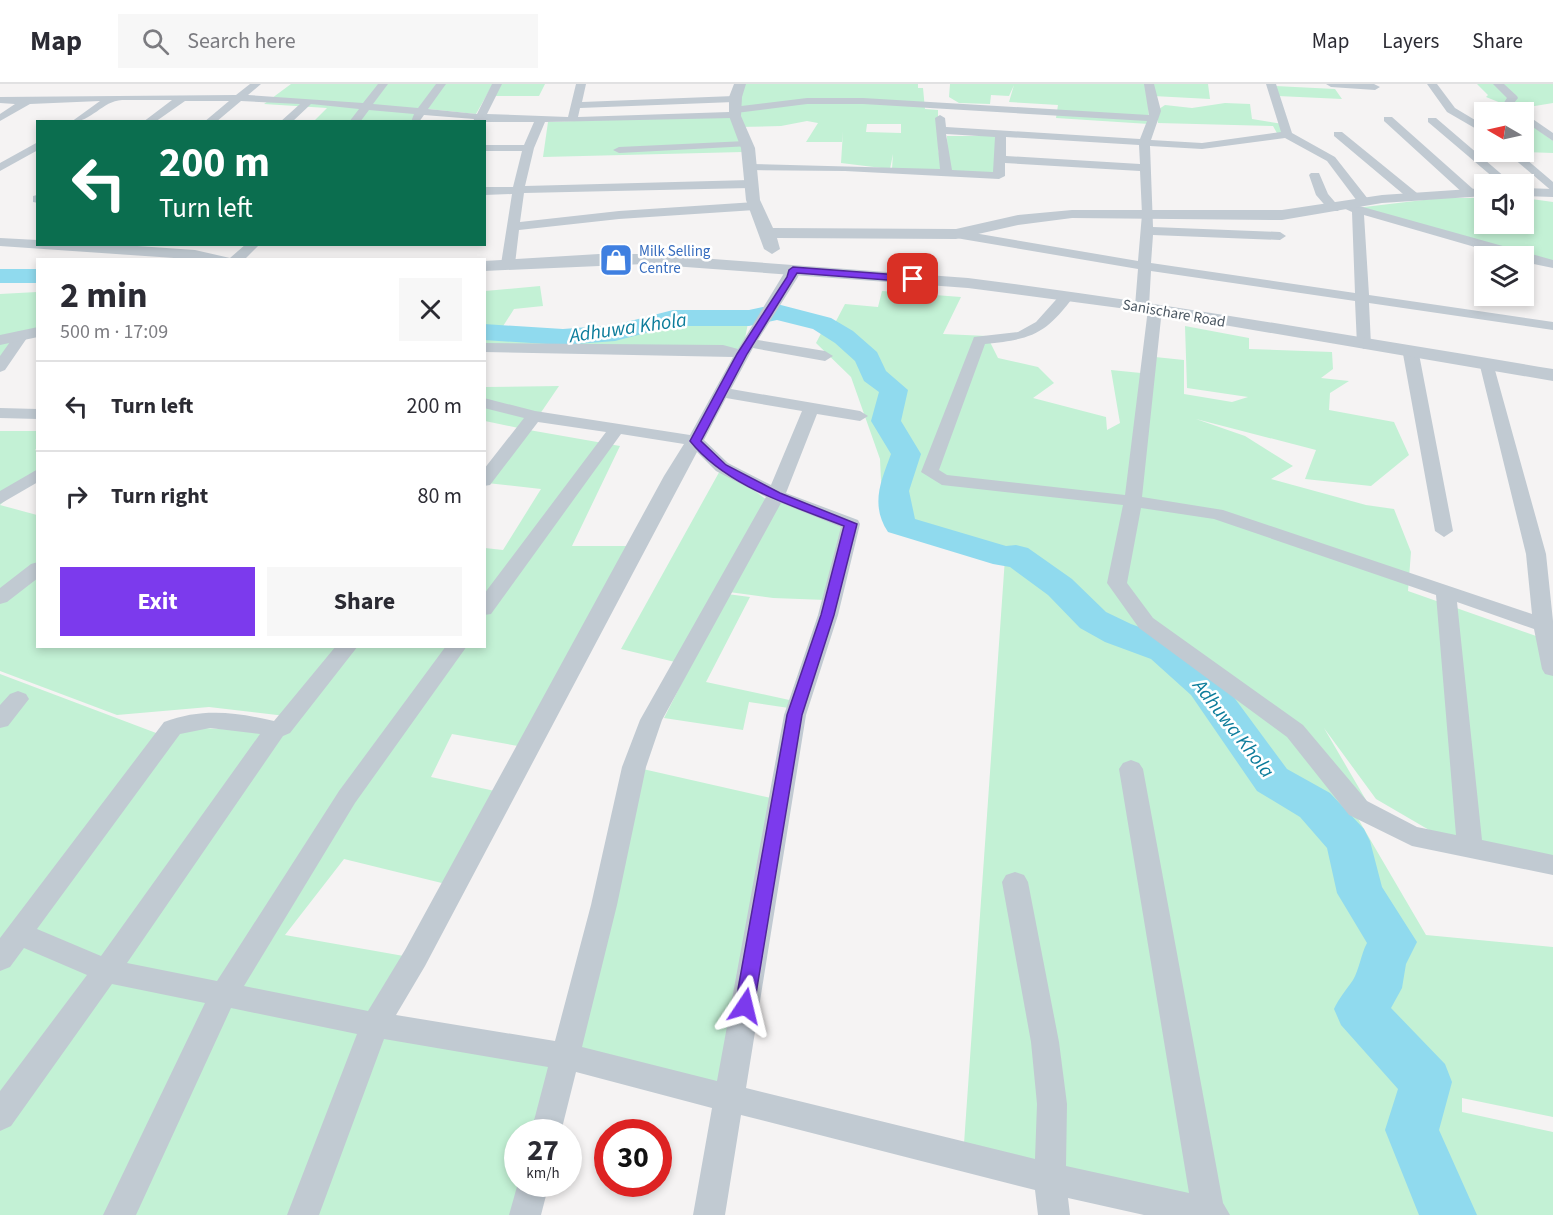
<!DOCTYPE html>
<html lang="en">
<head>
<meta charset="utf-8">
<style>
  :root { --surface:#fff; --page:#f7f7f7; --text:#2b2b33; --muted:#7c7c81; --line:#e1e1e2; --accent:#7c3aed }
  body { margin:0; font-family:"Source Sans 3",sans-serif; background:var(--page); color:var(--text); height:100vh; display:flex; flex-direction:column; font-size:22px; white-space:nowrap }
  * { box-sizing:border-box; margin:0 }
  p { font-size:20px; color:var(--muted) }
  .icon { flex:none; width:33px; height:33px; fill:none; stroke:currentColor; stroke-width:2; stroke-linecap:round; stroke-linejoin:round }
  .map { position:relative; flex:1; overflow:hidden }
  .sheet { position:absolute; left:36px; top:174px; width:450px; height:390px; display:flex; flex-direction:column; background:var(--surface); border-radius:0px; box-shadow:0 3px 9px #0003 }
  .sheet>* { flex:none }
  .top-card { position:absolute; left:36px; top:36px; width:450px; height:126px; border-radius:0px; box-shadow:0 3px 9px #0003; background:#0b6e4f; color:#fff; overflow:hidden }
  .needle { width:39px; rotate:279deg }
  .fabs { position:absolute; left:1474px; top:18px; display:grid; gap:12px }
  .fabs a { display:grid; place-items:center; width:60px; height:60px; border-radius:0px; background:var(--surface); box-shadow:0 3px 9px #0003; font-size:30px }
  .speed { position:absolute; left:504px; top:1035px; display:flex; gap:12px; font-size:30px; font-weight:700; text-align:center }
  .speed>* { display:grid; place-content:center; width:78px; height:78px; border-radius:50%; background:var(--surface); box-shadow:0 3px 9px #0003; line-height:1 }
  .speed small { font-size:15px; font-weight:400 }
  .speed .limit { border:9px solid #d22; background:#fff; color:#111 }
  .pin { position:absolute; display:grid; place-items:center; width:51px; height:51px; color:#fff; margin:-26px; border-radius:12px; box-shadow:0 3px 9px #0006 }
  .me { position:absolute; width:66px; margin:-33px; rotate:10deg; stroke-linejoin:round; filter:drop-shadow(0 0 4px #0008) }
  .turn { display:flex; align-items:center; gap:21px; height:126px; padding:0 24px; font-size:27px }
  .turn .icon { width:78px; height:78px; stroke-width:2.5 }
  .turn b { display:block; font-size:42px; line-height:51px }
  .round { display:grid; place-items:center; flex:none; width:63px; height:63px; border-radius:0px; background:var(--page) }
  .headline { display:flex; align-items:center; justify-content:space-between; height:102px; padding:0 24px }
  h1 { font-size:36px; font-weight:700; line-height:45px }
  .action { display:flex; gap:12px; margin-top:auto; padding:12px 24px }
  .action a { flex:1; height:69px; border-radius:0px; background:var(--accent); color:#fff; font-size:24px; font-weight:700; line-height:69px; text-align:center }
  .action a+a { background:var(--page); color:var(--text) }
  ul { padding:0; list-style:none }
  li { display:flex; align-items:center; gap:18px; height:90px; padding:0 24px; border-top:2px solid var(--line) }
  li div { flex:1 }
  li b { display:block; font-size:22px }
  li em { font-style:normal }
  header { display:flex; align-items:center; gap:36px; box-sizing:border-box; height:84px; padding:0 30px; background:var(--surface); border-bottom:2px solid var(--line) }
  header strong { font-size:28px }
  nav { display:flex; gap:33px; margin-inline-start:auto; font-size:21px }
  .search { width:420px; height:54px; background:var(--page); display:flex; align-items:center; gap:15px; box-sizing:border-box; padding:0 21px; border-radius:0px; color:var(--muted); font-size:22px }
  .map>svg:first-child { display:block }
  .green { fill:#c3f1d5; fill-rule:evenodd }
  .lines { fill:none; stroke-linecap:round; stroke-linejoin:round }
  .river { fill:#90daee; fill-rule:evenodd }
  .minor { fill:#c1cad2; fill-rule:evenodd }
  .tertiary { fill:#c1cad2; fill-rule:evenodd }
  .route { fill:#7c3aed; stroke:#51269a; stroke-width:1.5 }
  .labels { text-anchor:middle; stroke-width:5; stroke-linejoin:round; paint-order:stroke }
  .far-shop-label { font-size:15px; fill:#366cbe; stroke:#fff; text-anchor:start }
  .far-street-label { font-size:15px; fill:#4a5661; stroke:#fff }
  .water-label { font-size:20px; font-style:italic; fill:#0c7c9b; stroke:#fff }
</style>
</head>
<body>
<header>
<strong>Map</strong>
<div class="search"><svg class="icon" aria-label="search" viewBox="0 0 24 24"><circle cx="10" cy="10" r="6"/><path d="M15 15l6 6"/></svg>Search here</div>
<nav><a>Map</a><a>Layers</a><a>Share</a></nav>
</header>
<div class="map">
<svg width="1553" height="1131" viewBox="0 0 1553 1131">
  <rect width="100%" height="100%" fill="#f5f3f3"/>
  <path class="green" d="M 291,0 L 493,0 L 476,30 L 428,25 L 414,37 L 314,37 L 327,24 L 264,20 Z
    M 501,0 L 545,0 L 539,12 L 495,12 Z
    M 740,0 L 918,0 L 918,4 L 923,4 L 925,25 L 938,26 L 938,66 L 944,88 L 892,85 L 893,70 L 890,85 L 841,79 L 843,47 L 842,58 L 806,58 L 818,39 L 807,37 L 781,42 L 739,43 ZM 867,40 L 901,40 L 901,49 L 866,48 Z
    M 950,0 L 1148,0 L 1149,40 L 1056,34 L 1058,21 L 1009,18 L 1014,1 L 1009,12 L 991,11 L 990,20 L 959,19 L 949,13 Z
    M 1149,0 L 1208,0 L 1210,15 L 1153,12 Z
    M 1477,0 L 1553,0 L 1553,19 L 1516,25 L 1486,13 L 1488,11 Z
    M 1275,2 L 1335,5 L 1342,15 L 1278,12 Z
    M 1225,19 L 1250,20 L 1252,35 L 1283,40 L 1287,50 L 1278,51 L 1273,42 L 1158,39 L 1156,27 L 1165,21 L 1192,24 Z
    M 733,31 L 743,68 L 543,73 L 548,38 Z
    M 1527,38 L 1553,57 L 1553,69 L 1523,68 L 1524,39 Z
    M 947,52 L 997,52 L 995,91 L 948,89 Z
    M 1440,114 L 1485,114 L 1485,140 L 1524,140 L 1524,114 L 1553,118 L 1553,178 L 1356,124 Z
    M 540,202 L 543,222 L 514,225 L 498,250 L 563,253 L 706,234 L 749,234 L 742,270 L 485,263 L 485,207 Z
    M 882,207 L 961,213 L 943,250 L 987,252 L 998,274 L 1038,283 L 1054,299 L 1033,314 L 1106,333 L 1107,346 L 1120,339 L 1111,286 L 1141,289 L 1155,273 L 1184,276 L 1184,310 L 1232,318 L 1248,313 L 1187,304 L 1185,242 L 1249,254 L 1249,265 L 1332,268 L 1333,285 L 1321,294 L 1349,297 L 1330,309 L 1329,326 L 1394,338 L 1409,371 L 1371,402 L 1305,395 L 1316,366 L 1196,335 L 1245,352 L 1293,382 L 1271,395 L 1366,421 L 1394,425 L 1411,468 L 1408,507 L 1553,558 L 1553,782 L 1460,764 L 1376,715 L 1324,644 L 1373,728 L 1357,733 L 1426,851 L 1553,863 L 1553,1033 L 1462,1014 L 1462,1028 L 1553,1048 L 1553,1131 L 1214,1131 L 963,1074 L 1005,474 L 883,438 L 880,375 L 851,293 L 816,259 L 827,238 L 835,239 L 845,220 L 878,223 Z
    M 37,208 L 37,249 L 22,251 L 0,283 L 0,210 Z
    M 559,302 L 529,346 L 620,362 L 572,462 L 638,462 L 529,664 L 452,650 L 431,693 L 504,709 L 454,802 L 344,775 L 285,851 L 415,874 L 376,941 L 565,972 L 634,683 L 780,716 L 729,1014 L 566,972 L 546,1048 L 518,1048 L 518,1100 L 533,1100 L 525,1131 L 0,1131 L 0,590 L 172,655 L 182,643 L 261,647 L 294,633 L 209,623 L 117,631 L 0,587 L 0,347 L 37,347 L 37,364 L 35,366 L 37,367 L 37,390 L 0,421 L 37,431 L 38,562 L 484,562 L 485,464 L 503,466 L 541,405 L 487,399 L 528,346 L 485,337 L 485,303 Z
    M 722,383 L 767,416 L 675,578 L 621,565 Z
    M 779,418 L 851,440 L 826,516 L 773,514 L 729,508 Z
    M 727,510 L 750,513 L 706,598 L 794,617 L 789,624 L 749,618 L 743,646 L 664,634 Z"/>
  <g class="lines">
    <path class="river" d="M 0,185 L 38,185 L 38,199 L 0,199 Z
      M 777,220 L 831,234 L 853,247 L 877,268 L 886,287 L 908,306 L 901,337 L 921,370 L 909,407 L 915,435 L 1006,462 L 1016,461 L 1028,464 L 1072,495 L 1106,528 L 1131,540 L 1177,557 L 1219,593 L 1287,685 L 1330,709 L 1364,745 L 1370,757 L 1382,803 L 1417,858 L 1406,880 L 1402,904 L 1391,924 L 1445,980 L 1452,998 L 1439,1046 L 1477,1131 L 1419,1131 L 1385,1046 L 1398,1005 L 1341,941 L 1334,925 C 1339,914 1346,906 1353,896 C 1359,886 1361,870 1367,859 L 1337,809 L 1327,764 L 1300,733 L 1257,707 L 1191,611 L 1151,575 L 1105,558 L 1080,544 L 1048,511 L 1010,483 L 993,480 L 888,448 C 870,421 881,397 891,370 L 871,337 L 879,308 L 864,297 L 855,277 L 835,259 L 813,245 L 777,236 L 749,242 L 673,242 L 615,257 L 563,261 L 484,256 L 484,240 L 563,245 L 615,241 L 673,226 L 749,226 Z"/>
    <path class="minor" d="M 250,0 L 261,0 L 248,11 L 363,19 L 378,0 L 388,0 L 373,20 L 418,24 L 436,0 L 446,0 L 428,25 L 477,30 L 492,0 L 502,0 L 487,30 L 568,33 L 576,0 L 586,0 L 582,18 L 734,12 L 739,15 L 734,18 L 580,24 L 578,33 L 729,28 L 729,24 L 733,23 L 807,14 L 863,14 L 1149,31 L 1144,0 L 1154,0 L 1161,27 L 1151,56 L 1202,59 L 1281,48 L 1266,0 L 1276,0 L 1292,49 L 1335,73 L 1368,115 L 1368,121 L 1360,121 L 1327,77 L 1285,54 L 1202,65 L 1150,62 L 1153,143 L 1280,148 L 1286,152 L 1280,156 L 1153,151 L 1151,179 L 1355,209 L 1352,128 L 1339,122 L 1345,118 L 1553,176 L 1553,184 L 1524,178 L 1524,172 L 1506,172 L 1364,131 L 1369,211 L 1553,238 L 1553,246 L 1369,219 L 1371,261 L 1364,265 L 1357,261 L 1355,217 L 1151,187 L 1149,222 L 1142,226 L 1135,222 L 1138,185 L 956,154 L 950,150 L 956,146 L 1138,177 L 1142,130 L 1140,87 L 1005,79 L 1005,92 L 999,95 L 845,87 L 750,86 L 744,83 L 750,80 L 940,85 L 935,34 L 940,31 L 945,34 L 946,43 L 1140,55 L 1147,37 L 863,20 L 807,20 L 736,29 L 738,31 L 733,34 L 545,38 L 534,64 L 525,102 L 750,96 L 756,100 L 750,104 L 524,109 L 520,138 L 619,127 L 755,118 L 761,122 L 755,126 L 619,135 L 519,146 L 515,180 L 508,184 L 501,180 L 512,110 L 484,111 L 484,103 L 513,103 L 522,67 L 484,67 L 484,61 L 524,61 L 534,38 L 473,38 L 474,35 L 424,31 L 419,38 L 411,38 L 414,30 L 369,26 L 360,38 L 349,38 L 359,25 L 311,20 L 292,38 L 280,38 L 300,20 L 241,17 L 216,38 L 204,38 L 229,17 L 185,17 L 155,38 L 143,38 L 172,16 L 122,16 C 102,17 92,38 71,38 L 100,17 L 30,20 L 0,37 L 0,30 L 15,20 L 0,19 L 0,13 L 236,11 ZM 946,50 L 995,53 L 993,88 L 952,86 ZM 1006,53 L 1139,61 L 1140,80 L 1006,72 Z
      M 1326,0 L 1374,0 L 1380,3 L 1375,6 L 1331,3 Z
      M 1427,0 L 1437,0 L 1455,24 L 1485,42 L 1485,50 L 1447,28 Z
      M 1493,0 L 1504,0 L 1517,12 L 1518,14 L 1514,19 L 1524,28 C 1515,28 1509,28 1503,20 L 1507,14 Z
      M 1524,29 L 1553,49 L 1553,57 L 1524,37 Z
      M 1384,33 L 1392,33 L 1473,105 L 1473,111 L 1465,111 L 1384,37 Z
      M 1428,34 L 1436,34 L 1513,100 L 1501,100 L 1428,38 Z
      M 1334,48 L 1342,48 L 1417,109 L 1417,115 L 1409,115 L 1334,52 Z
      M 746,57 L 751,60 L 750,62 L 619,69 L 613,66 L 619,63 Z
      M 38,58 L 38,66 L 0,87 L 0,79 Z
      M 1506,68 L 1518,68 L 1553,98 L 1553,108 Z
      M 1311,89 L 1319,89 L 1328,110 L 1340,124 L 1338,127 L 1330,127 L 1316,111 L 1309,91 Z
      M 37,111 L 38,119 L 33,118 L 33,112 Z
      M 0,154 L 38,156 L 38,160 L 109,160 L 195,166 L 230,174 L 246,160 L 260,160 L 244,176 L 203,176 L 0,162 Z
      M 793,182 L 800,186 L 798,193 L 758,256 L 825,267 L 833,272 L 825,277 L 753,264 L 731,305 L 860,327 L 868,332 L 860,337 L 817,330 L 786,409 L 858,436 L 860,440 L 838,531 L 806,631 L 746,1004 L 1035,1075 L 1037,1020 L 1031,958 L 1002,798 L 1006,791 L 1015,788 L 1024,791 L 1028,798 L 1059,958 L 1067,1020 L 1066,1082 L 1189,1109 L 1119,685 L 1123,679 L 1131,676 L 1139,679 L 1143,685 L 1223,1119 L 1230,1131 L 1144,1131 L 1068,1114 L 1070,1131 L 1038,1131 L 1035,1106 L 741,1031 L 725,1131 L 693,1131 L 712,1024 L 576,988 L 561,1048 L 531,1048 L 548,983 L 384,955 L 319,1131 L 287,1131 L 357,950 L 231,924 L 136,1131 L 103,1131 L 205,919 L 112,900 L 11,1042 L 0,1047 L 0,1007 L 87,891 L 24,864 L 10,883 L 0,887 L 0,854 L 164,638 C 202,624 235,628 274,637 L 336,562 L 358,562 L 290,649 L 283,652 L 127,879 L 217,897 L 339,707 L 446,562 L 467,562 L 355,719 L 244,902 L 368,927 L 405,866 L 664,392 L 684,360 L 621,350 L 491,530 L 484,531 L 484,510 L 606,348 L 538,338 L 490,401 L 484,402 L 484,385 L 524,334 L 484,324 L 484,314 L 535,327 L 690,351 L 733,273 L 484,268 L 484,259 L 723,261 L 738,265 L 786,186 ZM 726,314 L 802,327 L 771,401 L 728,379 L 704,356 ZM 697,368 L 716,387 L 766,413 L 640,636 L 622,683 L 591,821 L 555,957 L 396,931 L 425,882 ZM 781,419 L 841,443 L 818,531 L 784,631 L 717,997 L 582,963 L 617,821 L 646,683 L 662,636 ZM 210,644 L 260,650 L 101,872 L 37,845 L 180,650 Z
      M 1067,208 L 1074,212 C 1045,251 1032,255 985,260 L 939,386 L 947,391 L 1125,411 L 1148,225 L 1155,221 L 1162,225 L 1142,413 L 1223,426 L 1532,530 L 1526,470 L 1480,282 L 1483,279 L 1493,279 L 1546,470 L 1553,537 L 1553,592 L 1545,590 L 1542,585 L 1534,545 L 1457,518 L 1482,756 L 1553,771 L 1553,791 L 1412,762 L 1349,731 L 1287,653 L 1139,544 L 1107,499 L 1123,421 L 942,401 L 921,388 L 974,253 L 1018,248 L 1036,238 L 1062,209 ZM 1141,424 L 1214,435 L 1436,511 L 1456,751 L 1417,743 L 1367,717 L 1303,641 L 1153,534 L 1127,499 Z
      M 22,247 L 29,251 L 5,286 L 0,288 L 0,272 L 17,248 Z
      M 1411,265 L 1419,270 L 1453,447 L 1444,453 L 1435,447 L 1403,270 Z
      M 0,324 L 38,325 L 38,335 L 0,334 Z
      M 38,385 L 38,398 L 0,420 L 0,407 Z
      M 38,478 L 38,494 L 7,518 L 0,520 L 0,504 L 31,480 Z
      M 18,607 L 26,610 L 29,615 L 8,642 L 0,644 L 0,621 L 10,610 Z
      M 518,1099 L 549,1100 L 541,1131 L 509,1131 Z"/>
    <path class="tertiary" d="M 734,0 L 746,0 L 742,13 L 741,32 L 755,64 L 760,116 L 773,144 L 956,145 L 1018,131 L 1072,126 L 1282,126 L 1382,111 L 1485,104 L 1485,112 L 1382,119 L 1282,136 L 1072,134 L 1018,141 L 956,155 L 777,154 L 780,165 L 772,170 L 764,165 L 746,116 L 741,64 L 729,32 L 729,13 Z
      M 1524,104 L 1553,105 L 1553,113 L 1524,112 Z
      M 599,170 L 645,170 L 968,194 C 1164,219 1358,253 1553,285 L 1553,297 L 1142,227 L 968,204 L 645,180 L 484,187 L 484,177 Z
      M 38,243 L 38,253 L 0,261 L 0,251 Z"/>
  </g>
  <path class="route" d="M 793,183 L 913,192 L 917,195 L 913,198 L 797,189 L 747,270 L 701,357 L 726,381 L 780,409 L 857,440 L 834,531 L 802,631 L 754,922 L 751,928 L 745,930 L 738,928 L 735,922 L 787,631 L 821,531 L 844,442 C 791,421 727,403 690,357 L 737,270 L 787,193 L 789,186 Z"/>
  <defs>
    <g id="shop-square" transform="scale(1.725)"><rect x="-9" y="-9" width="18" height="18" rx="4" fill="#3f7fe0" stroke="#fff"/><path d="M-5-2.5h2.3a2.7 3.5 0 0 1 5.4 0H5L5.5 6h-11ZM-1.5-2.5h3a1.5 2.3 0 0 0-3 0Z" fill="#fff"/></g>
  </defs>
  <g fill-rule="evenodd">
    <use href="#shop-square" x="616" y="176"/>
  </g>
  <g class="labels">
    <g class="far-shop-label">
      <text x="639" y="172">Milk Selling<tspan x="639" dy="17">Centre</tspan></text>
    </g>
    <g class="far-street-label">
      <text transform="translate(1174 229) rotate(10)" y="5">Sanischare Road</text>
    </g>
    <g class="water-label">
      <text transform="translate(628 243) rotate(-8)" y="7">Adhuwa Khola</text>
      <text transform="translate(1234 644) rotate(52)" y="7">Adhuwa Khola</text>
    </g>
  </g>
</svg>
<div class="fabs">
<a><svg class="needle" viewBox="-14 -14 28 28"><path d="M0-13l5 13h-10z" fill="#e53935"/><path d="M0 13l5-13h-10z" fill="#7c7c81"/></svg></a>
<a><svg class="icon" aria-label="sound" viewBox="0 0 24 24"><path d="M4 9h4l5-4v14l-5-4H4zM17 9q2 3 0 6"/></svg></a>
<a><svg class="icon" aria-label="layers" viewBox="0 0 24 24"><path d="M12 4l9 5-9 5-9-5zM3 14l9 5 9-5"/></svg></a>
</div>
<div class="speed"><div>27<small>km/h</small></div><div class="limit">30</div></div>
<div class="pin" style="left:913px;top:195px;background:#d93025"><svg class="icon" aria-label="arrive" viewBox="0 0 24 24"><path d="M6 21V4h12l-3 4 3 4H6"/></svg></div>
<svg class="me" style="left:745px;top:922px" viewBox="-20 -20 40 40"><path d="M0-17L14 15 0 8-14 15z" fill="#7c3aed" stroke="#fff" stroke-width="4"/></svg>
<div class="top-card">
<div class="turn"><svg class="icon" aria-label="left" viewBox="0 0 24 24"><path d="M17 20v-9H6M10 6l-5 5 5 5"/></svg><div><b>200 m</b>Turn left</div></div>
</div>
<section class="sheet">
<div class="headline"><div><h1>2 min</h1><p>500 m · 17:09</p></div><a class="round"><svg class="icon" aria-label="close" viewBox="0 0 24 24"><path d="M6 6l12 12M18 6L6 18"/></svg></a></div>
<ul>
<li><svg class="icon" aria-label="left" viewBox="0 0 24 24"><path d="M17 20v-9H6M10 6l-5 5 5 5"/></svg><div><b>Turn left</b></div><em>200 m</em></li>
<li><svg class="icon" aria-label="right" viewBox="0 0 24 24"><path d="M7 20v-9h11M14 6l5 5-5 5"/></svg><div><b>Turn right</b></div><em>80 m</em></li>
</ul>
<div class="action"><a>Exit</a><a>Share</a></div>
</section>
</div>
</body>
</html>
